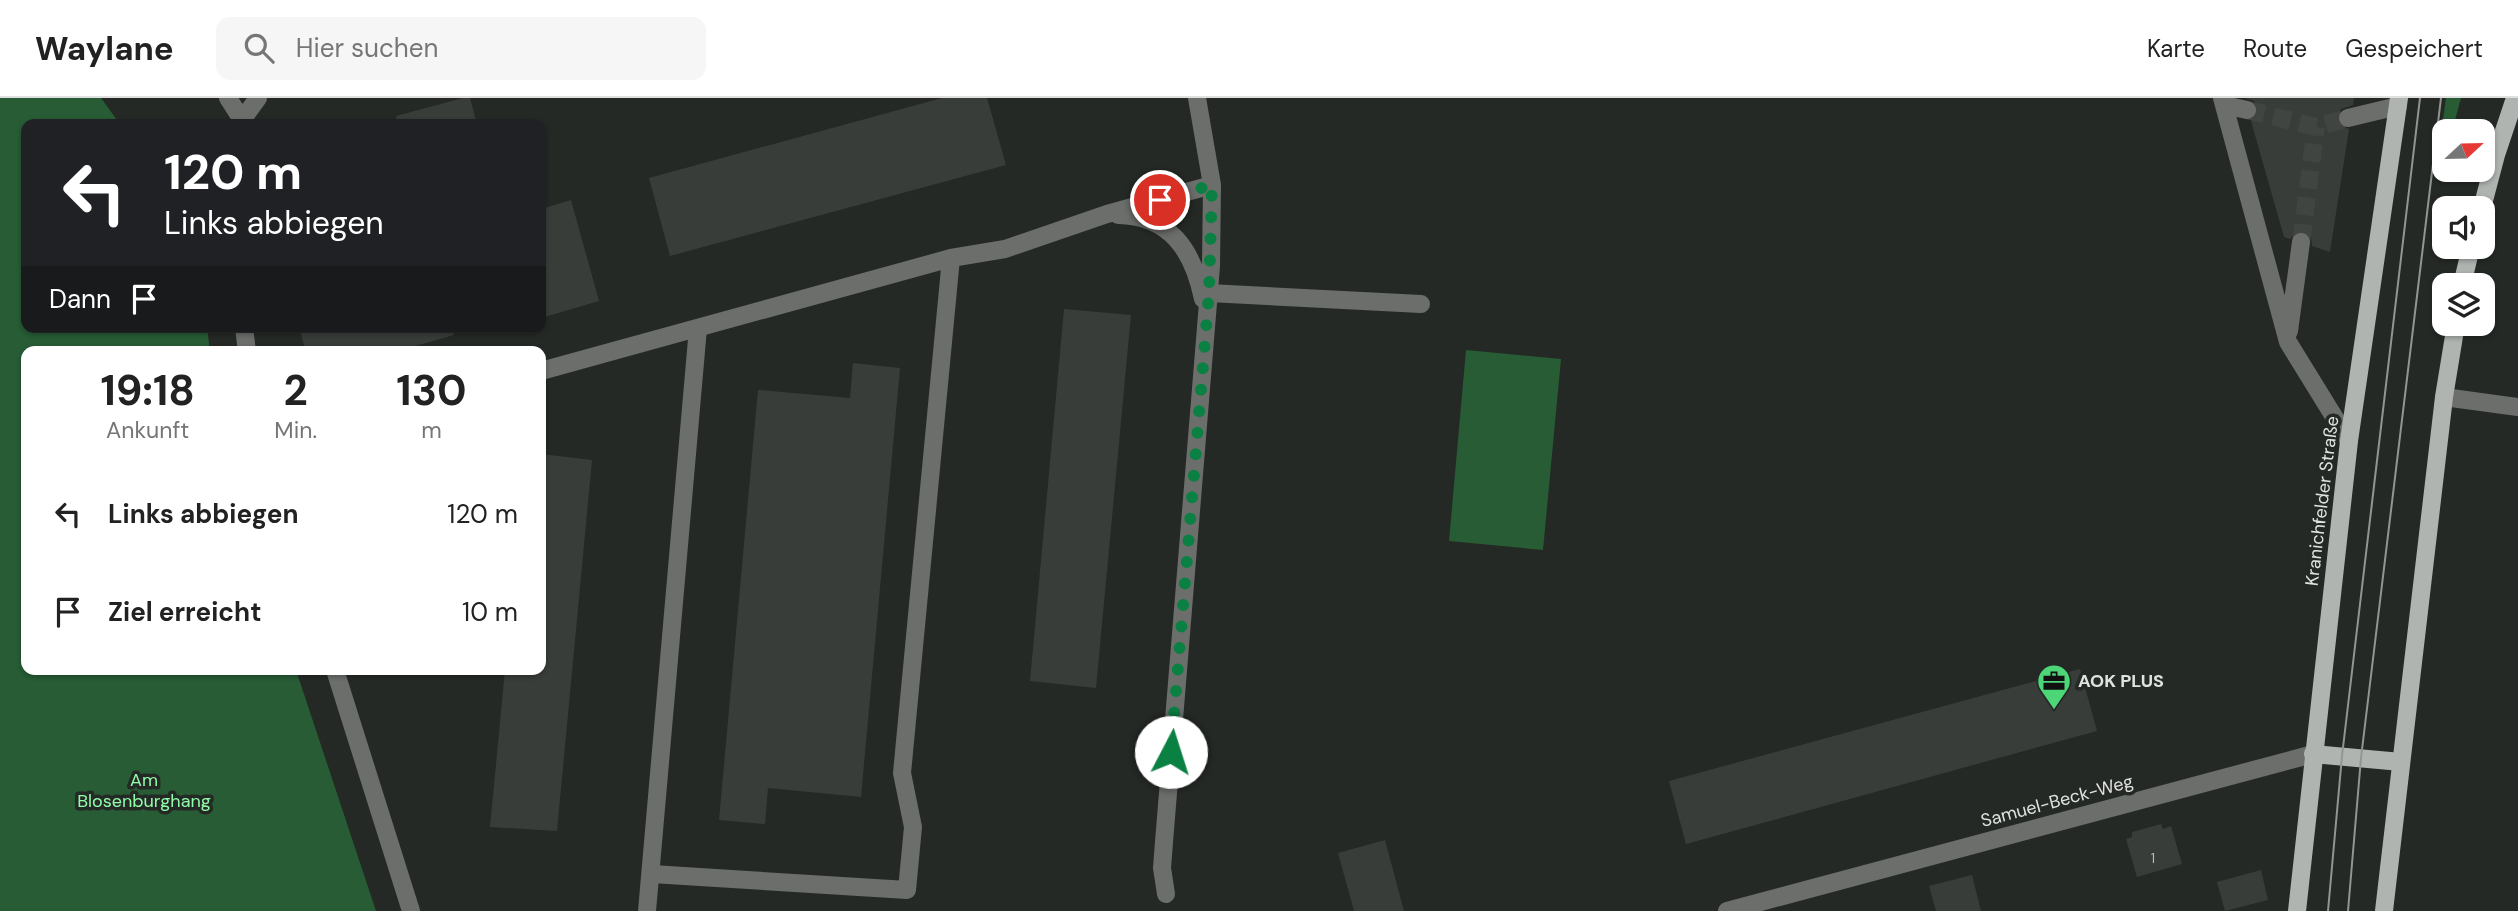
<!DOCTYPE html>
<html lang="de">
<head>
<meta charset="utf-8">
<style>
  :root { --surface:#fff; --page:#f6f6f6; --text:#222; --muted:#767676; --line:#e0e0e0 }
  body { margin:0; font-family:"DM Sans",sans-serif; background:var(--page); color:var(--text); height:100vh; display:flex; flex-direction:column; font-size:26px; white-space:nowrap }
  * { box-sizing:border-box; margin:0 }
  p { font-size:23px; color:var(--muted) }
  .icon { flex:none; width:38px; height:38px; fill:none; stroke:currentColor; stroke-width:2; stroke-linecap:round; stroke-linejoin:round }
  .map { position:relative; flex:1; overflow:hidden }
  .sheet { position:absolute; left:21px; top:248px; width:525px; height:329px; display:flex; flex-direction:column; background:var(--surface); border-radius:14px; box-shadow:0 2px 5px #0004 }
  .sheet>* { flex:none }
  .hud { position:absolute; left:21px; top:21px; width:525px; height:214px; border-radius:14px; box-shadow:0 2px 5px #0004; background:#202124; color:#fff; overflow:hidden }
  .needle { width:46px; rotate:68deg }
  .fabs { position:absolute; left:2432px; top:21px; display:grid; gap:14px }
  .fabs a { display:grid; place-items:center; width:63px; height:63px; border-radius:14px; background:var(--surface); box-shadow:0 2px 5px #0004; font-size:35px }
  .pin { position:absolute; display:grid; place-items:center; width:60px; height:60px; color:#fff; margin:-30px; border:4px solid #fff; border-radius:50%; box-shadow:0 2px 7px #0007 }
  .me { position:absolute; width:77px; margin:-38px; rotate:5deg; stroke-linejoin:round; filter:drop-shadow(0 0 5px #0008) }
  .turn { display:flex; align-items:center; gap:24px; height:147px; padding:0 28px; font-size:32px }
  .turn .icon { width:91px; height:91px; stroke-width:2.5 }
  .turn b { display:block; font-size:49px; line-height:60px }
  .then { display:flex; align-items:center; height:66px; padding:0 28px; background:#0003; gap:14px; font-size:26px }
  .eta { display:flex; justify-content:space-evenly; align-items:center; height:119px; text-align:center }
  .eta b { font-size:42px; font-weight:700; line-height:49px }
  ul { padding:0; list-style:none }
  li { display:flex; align-items:center; gap:21px; height:98px; padding:0 28px }
  li div { flex:1 }
  li b { display:block; font-size:26px }
  li em { font-style:normal }
  header { display:flex; align-items:center; gap:42px; box-sizing:border-box; height:98px; padding:0 35px; background:var(--surface); border-bottom:2px solid var(--line) }
  header strong { font-size:33px }
  nav { display:flex; gap:38px; margin-inline-start:auto; font-size:24px }
  .search { width:490px; height:63px; background:var(--page); display:flex; align-items:center; gap:18px; box-sizing:border-box; padding:0 24px; border-radius:14px; color:var(--muted); font-size:26px }
  .map>svg:first-child { display:block }
  .green { fill:#275c35 }
  .building { fill:#393d3a }
  .lines { fill:none; stroke-linecap:round; stroke-linejoin:round }
  .minor-tunnel { stroke:#414541; stroke-width:18; stroke-dasharray:18 9; stroke-linecap:butt }
  .minor { stroke:#6c6e6c; stroke-width:18 }
  .major { stroke:#b0b4b1; stroke-width:18 }
  .tram { stroke:#929592; stroke-width:2 }
  .route { stroke:#0b8043; stroke-width:12; stroke-dasharray:0 21.6 }
  .labels { text-anchor:middle; stroke-width:7; stroke-linejoin:round; paint-order:stroke }
  .number-label { font-size:14px; fill:#b7bab7 }
  .street-label { font-size:18px; fill:#e1e3e1; stroke:#252925 }
  .poi-label { font-size:18px; font-weight:bold; fill:#e1e3e1; stroke:#252925; text-anchor:start }
  .park-label { font-size:18px; fill:#8ffda9; stroke:#252925 }
</style>
</head>
<body>
<header>
<strong>Waylane</strong>
<div class="search"><svg class="icon" aria-label="search" viewBox="0 0 24 24"><circle cx="10" cy="10" r="6"/><path d="M15 15l6 6"/></svg>Hier suchen</div>
<nav><a>Karte</a><a>Route</a><a>Gespeichert</a></nav>
</header>
<div class="map">
<svg width="2518" height="813" viewBox="0 0 2518 813">
  <rect width="100%" height="100%" fill="#252925"/>
  <path class="green" d="M 0,0 L 101,0 L 120,26 L 26,26 L 26,229 L 207,229 L 210,254 L 26,254 L 26,572 L 296,572 L 376,813 L 0,813 Z
    M 2446,0 L 2461,0 L 2452,33 L 2445,33 L 2445,51 L 2439,50 Z
    M 1466,252 L 1561,261 L 1543,452 L 1449,443 Z"/>
  <path class="building" d="M 463,0 L 470,0 L 477,26 L 398,26 L 396,18 Z
    M 942,0 L 987,0 L 1006,67 L 670,158 L 649,80 Z
    M 2245,0 L 2354,0 L 2353,7 L 2341,11 L 2337,17 L 2339,27 L 2349,31 L 2330,154 L 2312,148 L 2311,139 L 2303,133 L 2296,134 L 2290,141 L 2284,139 L 2251,23 L 2256,19 L 2258,9 L 2254,3 Z
    M 571,102 L 599,203 L 541,220 L 541,111 Z
    M 1064,211 L 1131,217 L 1096,590 L 1030,583 Z
    M 299,229 L 453,229 L 454,237 L 394,254 L 306,254 Z
    M 853,265 L 900,270 L 861,699 L 768,690 L 765,726 L 719,722 L 758,292 L 850,300 Z
    M 541,356 L 592,362 L 557,733 L 490,729 L 505,572 L 541,572 Z
    M 2080,571 L 2097,633 L 1686,746 L 1669,683 Z
    M 2161,726 L 2163,731 L 2171,728 L 2182,766 L 2137,779 L 2126,741 L 2132,739 L 2132,734 Z
    M 1385,742 L 1404,813 L 1354,813 L 1338,755 Z
    M 2261,772 L 2268,802 L 2225,813 L 2217,784 Z
    M 1972,777 L 1981,813 L 1936,813 L 1929,788 Z"/>
  <g class="lines">
    <path class="minor-tunnel" d="M 2247,12 L 2316,29 L 2348,20
      M 2301,144 L 2316,29"/>
    <path class="minor" d="M 228,0 L 242,22 L 242,26
      M 2222,0 L 2288,244 L 2349,343
      M 2224,7 L 2247,12
      M 2348,20 L 2398,8
      M 242,22 L 258,0
      M 1118,117 C 1171,118 1193,153 1203,201
      M 1209,195 L 1421,206
      M 244,229 L 247,254
      M 2289,233 L 2301,144
      M 541,273 L 951,160 L 1005,151 L 1107,116 L 1212,87
      M 2444,299 L 2518,309
      M 335,572 L 411,813
      M 652,776 L 907,792 L 913,729 L 902,675 L 951,160
      M 1166,796 L 1162,770 L 1164,744 L 1211,168 L 1212,87 L 1197,0
      M 647,813 L 698,230
      M 1727,813 L 2313,656"/>
    <path class="major" d="M 2482,110 L 2496,57 L 2515,0
      M 2462,187 L 2471,149
      M 2313,656 L 2401,664
      M 2297,813 L 2349,343 L 2399,0
      M 2384,813 L 2444,299 L 2456,226"/>
    <path class="tram" d="M 2328,813 L 2342,658 L 2420,0
      M 2348,813 L 2361,660 L 2441,0"/>
  </g>
  <g class="lines">
    <path class="route" d="M 1160,102 L 1212,87 L 1209,195 L 1171,654"/>
  </g>
  <defs>
    <g id="office-pin" transform="scale(1.75)"><path d="M0 17L-7.5 6A9.5 9.5 0 1 1 7.5 6Z" fill="#4cd677" stroke="#252925"/><path d="M-6-3h4V-5.5h4V-3h4V5H-6ZM-1-4.5V-3h2v-1.5ZM-6 0V1H6V0Z" fill="#111"/></g>
  </defs>
  <g fill-rule="evenodd">
    <use href="#office-pin" x="2054" y="583"/>
  </g>
  <g class="labels">
    <g class="number-label">
      <text x="2153" y="765">1</text>
    </g>
    <g class="street-label">
      <text transform="translate(2322 403) rotate(-83)" y="6">Kranichfelder Straße</text>
      <text transform="translate(2057 703) rotate(-15)" y="6">Samuel-Beck-Weg</text>
    </g>
    <g class="poi-label">
      <text x="2078" y="589">AOK PLUS</text>
    </g>
    <g class="park-label">
      <text x="144" y="688">Am<tspan x="144" dy="21">Blosenburghang</tspan></text>
    </g>
  </g>
</svg>
<div class="fabs">
<a><svg class="needle" viewBox="-14 -14 28 28"><path d="M0-13l5 13h-10z" fill="#e53935"/><path d="M0 13l5-13h-10z" fill="#767676"/></svg></a>
<a><svg class="icon" aria-label="sound" viewBox="0 0 24 24"><path d="M4 9h4l5-4v14l-5-4H4zM17 9q2 3 0 6"/></svg></a>
<a><svg class="icon" aria-label="layers" viewBox="0 0 24 24"><path d="M12 4l9 5-9 5-9-5zM3 14l9 5 9-5"/></svg></a>
</div>
<div class="pin" style="left:1160px;top:102px;background:#d93025"><svg class="icon" aria-label="arrive" viewBox="0 0 24 24"><path d="M6 21V4h12l-3 4 3 4H6"/></svg></div>
<svg class="me" style="left:1171px;top:654px" viewBox="-20 -20 40 40"><circle r="19" fill="#fff"/><path d="M0-13L10 11 0 6-10 11z" fill="#0b8043"/></svg>
<div class="hud">
<div class="turn"><svg class="icon" aria-label="left" viewBox="0 0 24 24"><path d="M17 20v-9H6M10 6l-5 5 5 5"/></svg><div><b>120 m</b>Links abbiegen</div></div>
<div class="then">Dann<svg class="icon" aria-label="arrive" viewBox="0 0 24 24"><path d="M6 21V4h12l-3 4 3 4H6"/></svg></div>
</div>
<section class="sheet">
<div class="eta">
<div><b>19:18</b><p>Ankunft</p></div>
<div><b>2</b><p>Min.</p></div>
<div><b>130</b><p>m</p></div>
</div>
<ul>
<li><svg class="icon" aria-label="left" viewBox="0 0 24 24"><path d="M17 20v-9H6M10 6l-5 5 5 5"/></svg><div><b>Links abbiegen</b></div><em>120 m</em></li>
<li><svg class="icon" aria-label="arrive" viewBox="0 0 24 24"><path d="M6 21V4h12l-3 4 3 4H6"/></svg><div><b>Ziel erreicht</b></div><em>10 m</em></li>
</ul>
</section>
</div>
</body>
</html>
